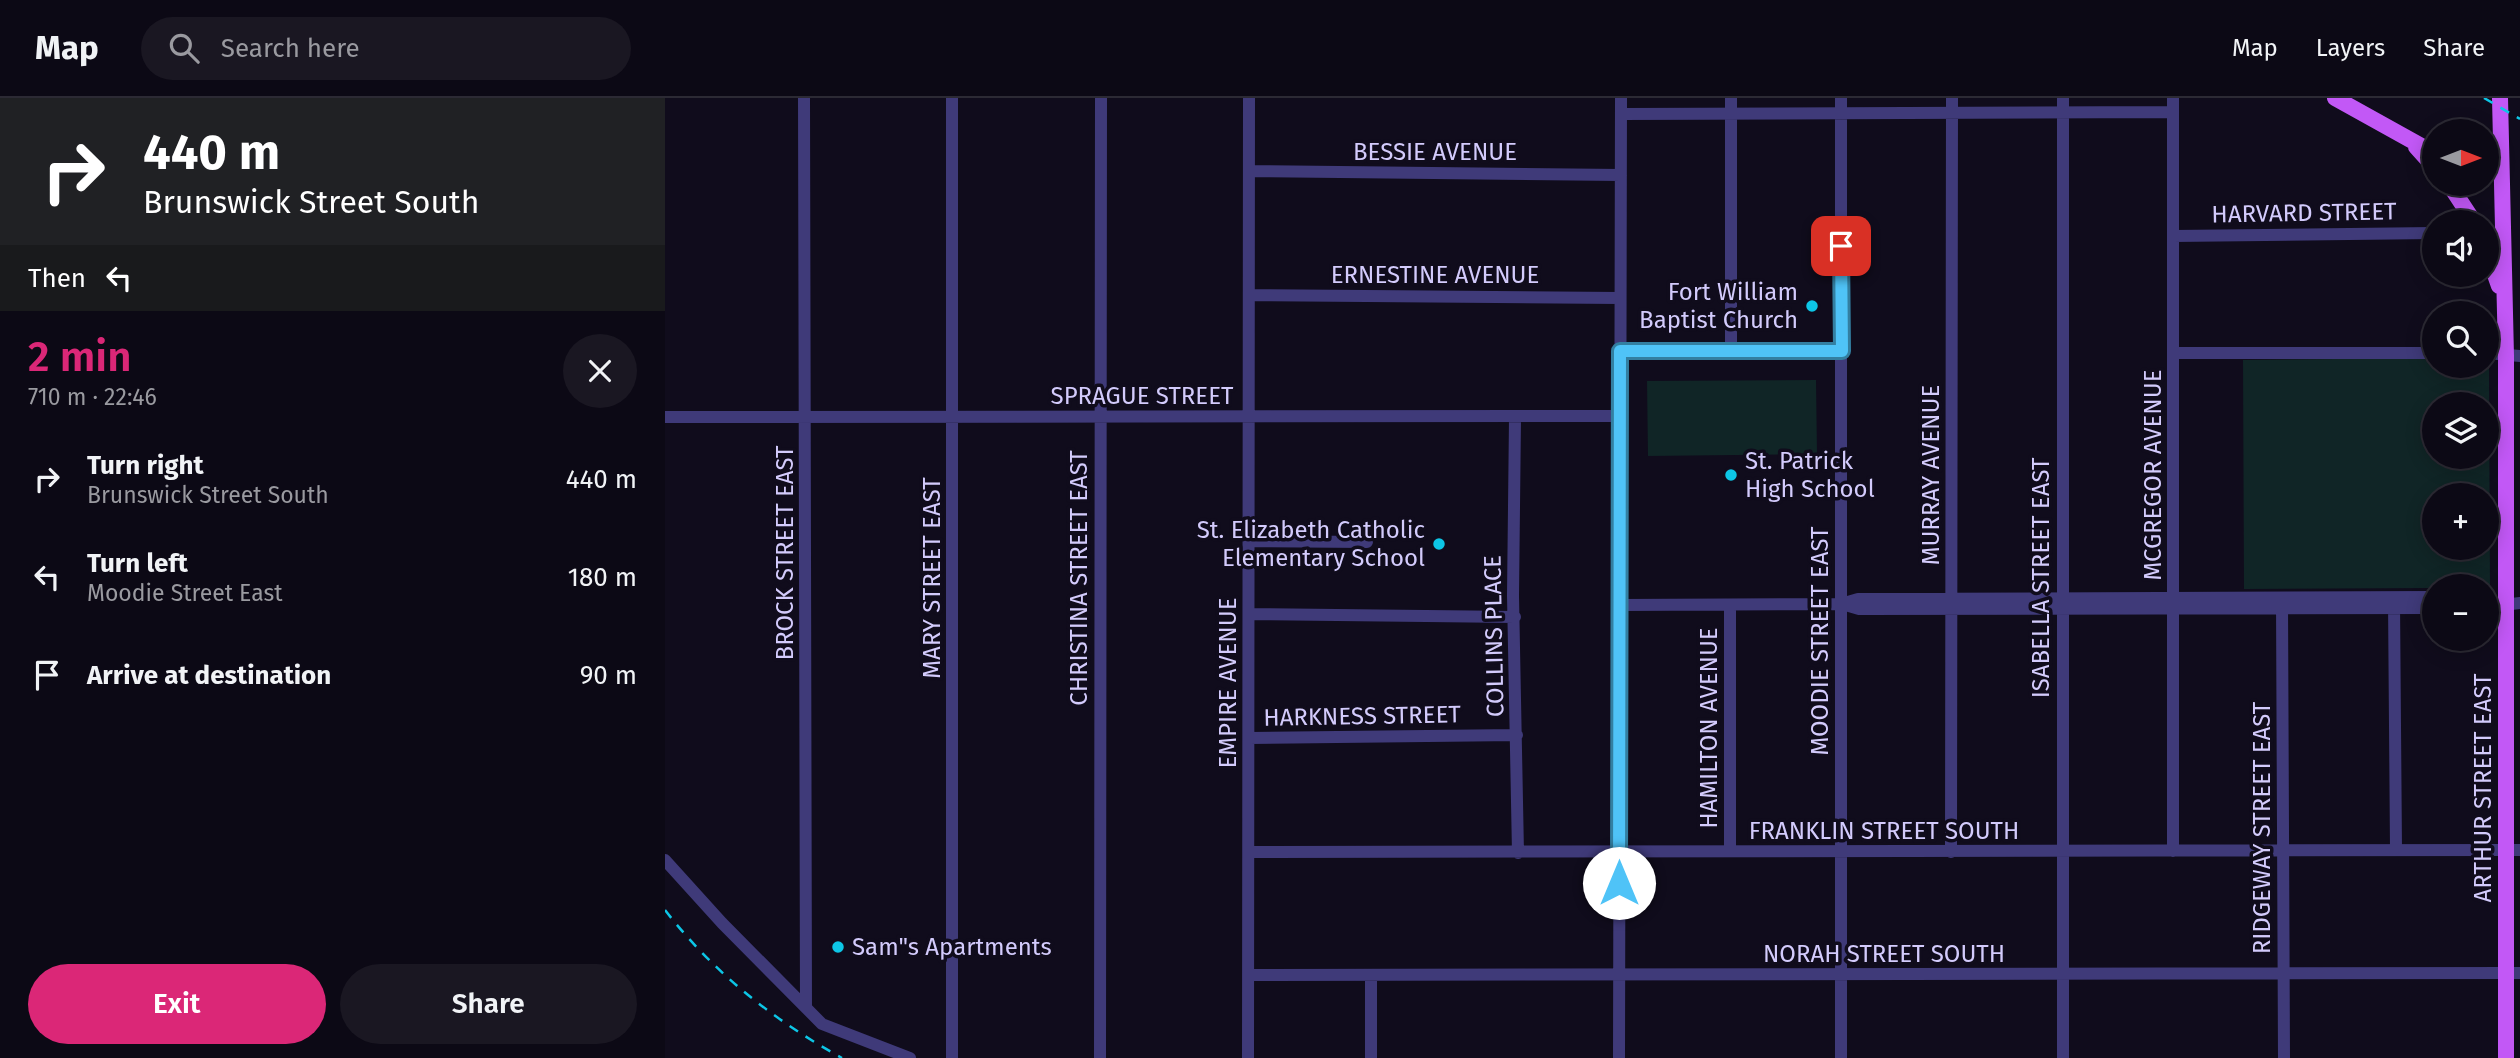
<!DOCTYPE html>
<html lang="en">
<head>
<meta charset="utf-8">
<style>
  :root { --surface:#0c0915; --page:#1a1722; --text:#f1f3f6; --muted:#9a9aa0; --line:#2c2a34; --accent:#db2777 }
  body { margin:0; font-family:"Fira Sans",sans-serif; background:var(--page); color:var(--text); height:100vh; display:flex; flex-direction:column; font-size:26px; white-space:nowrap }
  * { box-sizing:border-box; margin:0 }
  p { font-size:23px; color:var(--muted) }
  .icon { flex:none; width:38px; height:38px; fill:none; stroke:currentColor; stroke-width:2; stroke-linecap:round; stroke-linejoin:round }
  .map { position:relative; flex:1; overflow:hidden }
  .side { display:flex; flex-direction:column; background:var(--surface); width:665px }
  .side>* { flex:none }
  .hud { background:#202124; color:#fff; overflow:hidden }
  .needle { width:46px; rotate:90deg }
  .buttons { position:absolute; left:1757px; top:21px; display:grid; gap:14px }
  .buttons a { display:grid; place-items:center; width:77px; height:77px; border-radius:50%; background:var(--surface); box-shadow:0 4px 18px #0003,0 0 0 2px var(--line); font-size:35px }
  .pin { position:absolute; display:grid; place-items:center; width:60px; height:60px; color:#fff; margin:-30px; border-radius:14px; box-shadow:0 4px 10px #0006 }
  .me { position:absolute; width:77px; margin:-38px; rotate:0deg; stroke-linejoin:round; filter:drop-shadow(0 0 5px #0008) }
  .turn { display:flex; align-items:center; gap:24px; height:147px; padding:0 28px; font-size:32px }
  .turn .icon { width:91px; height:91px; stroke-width:2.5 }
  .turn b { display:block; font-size:49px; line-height:60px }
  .then { display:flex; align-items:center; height:66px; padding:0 28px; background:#0003; gap:14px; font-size:26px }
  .round { display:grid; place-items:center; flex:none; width:74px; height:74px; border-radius:37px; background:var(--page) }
  .summary { display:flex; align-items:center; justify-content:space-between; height:119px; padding:0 28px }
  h1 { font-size:42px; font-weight:600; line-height:52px; color:var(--accent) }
  .cta { display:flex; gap:14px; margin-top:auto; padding:14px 28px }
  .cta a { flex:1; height:80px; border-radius:42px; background:var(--accent); color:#fff; font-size:28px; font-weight:600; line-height:80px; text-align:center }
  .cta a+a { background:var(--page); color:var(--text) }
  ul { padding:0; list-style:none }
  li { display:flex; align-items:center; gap:21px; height:98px; padding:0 28px }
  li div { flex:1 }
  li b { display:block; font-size:26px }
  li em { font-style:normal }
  header { display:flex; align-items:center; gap:42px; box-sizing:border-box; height:98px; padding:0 35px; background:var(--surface); border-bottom:2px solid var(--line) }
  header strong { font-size:33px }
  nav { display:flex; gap:38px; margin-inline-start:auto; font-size:24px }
  .search { width:490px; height:63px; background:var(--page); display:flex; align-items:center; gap:18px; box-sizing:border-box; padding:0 24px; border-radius:38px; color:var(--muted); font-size:26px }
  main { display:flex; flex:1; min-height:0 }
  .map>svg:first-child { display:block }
  .green { fill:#102526; fill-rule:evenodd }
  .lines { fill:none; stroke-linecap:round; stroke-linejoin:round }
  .minor { stroke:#3f3a79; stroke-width:12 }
  .major { stroke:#c258f6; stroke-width:16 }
  .rail { stroke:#0dc6e6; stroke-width:2.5; stroke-dasharray:10 9; stroke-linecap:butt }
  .route-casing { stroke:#337fa1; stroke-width:18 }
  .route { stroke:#4fc3f7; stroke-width:12 }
  .poi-dot { fill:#0dc6e6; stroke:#100c1c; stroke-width:2.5 }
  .labels { text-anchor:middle; stroke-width:7; stroke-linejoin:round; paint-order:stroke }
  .street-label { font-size:24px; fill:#d3cbfc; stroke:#100c1c }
  .poi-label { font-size:24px; fill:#d3cbfc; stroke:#100c1c; text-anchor:end }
</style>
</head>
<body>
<header>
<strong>Map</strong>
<div class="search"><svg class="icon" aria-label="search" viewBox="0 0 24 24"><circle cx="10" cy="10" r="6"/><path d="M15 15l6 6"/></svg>Search here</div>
<nav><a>Map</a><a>Layers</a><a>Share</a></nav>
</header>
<main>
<section class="side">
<div class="hud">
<div class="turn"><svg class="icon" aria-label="right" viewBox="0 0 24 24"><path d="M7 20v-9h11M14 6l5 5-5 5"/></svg><div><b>440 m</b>Brunswick Street South</div></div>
<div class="then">Then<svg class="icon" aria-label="left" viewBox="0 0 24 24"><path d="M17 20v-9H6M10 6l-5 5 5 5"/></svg></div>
</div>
<div class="summary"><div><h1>2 min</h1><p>710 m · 22:46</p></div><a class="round"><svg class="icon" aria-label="close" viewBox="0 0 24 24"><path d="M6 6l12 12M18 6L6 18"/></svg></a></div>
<ul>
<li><svg class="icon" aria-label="right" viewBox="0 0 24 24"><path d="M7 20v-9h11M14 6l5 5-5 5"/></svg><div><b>Turn right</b><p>Brunswick Street South</p></div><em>440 m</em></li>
<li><svg class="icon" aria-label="left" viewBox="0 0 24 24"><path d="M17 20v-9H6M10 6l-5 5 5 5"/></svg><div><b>Turn left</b><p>Moodie Street East</p></div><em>180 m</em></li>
<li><svg class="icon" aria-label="arrive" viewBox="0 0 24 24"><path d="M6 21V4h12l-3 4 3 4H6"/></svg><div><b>Arrive at destination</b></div><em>90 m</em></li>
</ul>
<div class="cta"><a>Exit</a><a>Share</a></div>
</section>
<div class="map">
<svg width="1855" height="960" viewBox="0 0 1855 960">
  <rect width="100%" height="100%" fill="#100c1c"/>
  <path class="green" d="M 1769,260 L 1769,268 L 1822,268 L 1822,260 L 1824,260 L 1825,487 L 1823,490 L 1769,488 L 1769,490 L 1579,491 L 1578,262 ZM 1769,306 L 1822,306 L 1822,359 L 1769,359 ZM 1769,397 L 1822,397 L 1822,450 L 1769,450 Z
    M 1151,282 L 1152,356 L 983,358 L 982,283 Z"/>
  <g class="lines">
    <path class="minor" d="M 139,0 L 141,910
      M 1176,0 L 1176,960
      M 1398,0 L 1398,960
      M 956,16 L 1508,14
      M 584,73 L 956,77
      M 1508,138 L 1769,135
      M 584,197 L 955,200
      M 1066,252 L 1066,0
      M 955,253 L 1177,253
      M 1509,255 L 1769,255
      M 1822,255 L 1855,258
      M 0,319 L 955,318
      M 850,320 L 848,498 L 853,755
      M 584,443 L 702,444
      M 1729,503 L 1731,752
      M 1617,504 L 1619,960
      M 1177,506 L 1194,511 L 1769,510
      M 955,507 L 1176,506 L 1193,501 L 1769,499
      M 1822,509 L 1855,505
      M 584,516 L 850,519
      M 584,640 L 852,637
      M 1065,753 L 1065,507
      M 1508,753 L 1508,0
      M 584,754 L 1855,752
      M 1286,754 L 1287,0
      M 0,762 L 57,825 L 157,926 L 245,960
      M 584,877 L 1855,875
      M 706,877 L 706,960
      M 287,960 L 287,0
      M 435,960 L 436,0
      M 583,960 L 584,0
      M 954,960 L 956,0"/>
    <path class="major" d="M 1670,0 L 1769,55
      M 1835,0 L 1841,258 L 1841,960
      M 1751,49 L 1769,69
      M 1784,86 L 1809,124
      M 1822,154 L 1834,188"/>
    <path class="rail" d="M 1819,0 L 1855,21
      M 0,812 C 48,874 108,922 177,960"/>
  </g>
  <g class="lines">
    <g class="route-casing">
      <path id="route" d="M 954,785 L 955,253 L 1177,253 L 1176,148"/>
    </g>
    <use href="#route" class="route"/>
  </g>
  <g class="poi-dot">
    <circle cx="1147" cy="208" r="7"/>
    <circle cx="1066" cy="377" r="7"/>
    <circle cx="774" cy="446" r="7"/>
    <circle cx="173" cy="849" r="7"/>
  </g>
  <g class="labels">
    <g class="street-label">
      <text x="770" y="62">BESSIE AVENUE</text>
      <text transform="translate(1639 115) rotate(-1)" y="8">HARVARD STREET</text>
      <text x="770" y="185">ERNESTINE AVENUE</text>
      <text x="477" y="306">SPRAGUE STREET</text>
      <text transform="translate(1266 377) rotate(-90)" y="8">MURRAY AVENUE</text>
      <text transform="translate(1488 377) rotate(-90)" y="8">MCGREGOR AVENUE</text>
      <text transform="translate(120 455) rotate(-90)" y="8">BROCK STREET EAST</text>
      <text transform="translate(267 480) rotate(-90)" y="8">MARY STREET EAST</text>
      <text transform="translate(414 480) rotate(-90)" y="8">CHRISTINA STREET EAST</text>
      <text transform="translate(1376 480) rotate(-90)" y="8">ISABELLA STREET EAST</text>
      <text transform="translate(829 538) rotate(-91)" y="8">COLLINS PLACE</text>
      <text transform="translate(1155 543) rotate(-90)" y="8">MOODIE STREET EAST</text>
      <text transform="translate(563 585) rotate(-90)" y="8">EMPIRE AVENUE</text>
      <text transform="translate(697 618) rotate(-1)" y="8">HARKNESS STREET</text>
      <text transform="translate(1044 630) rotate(-90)" y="8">HAMILTON AVENUE</text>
      <text transform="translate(1818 690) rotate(-90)" y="8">ARTHUR STREET EAST</text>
      <text transform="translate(1597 730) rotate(-90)" y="8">RIDGEWAY STREET EAST</text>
      <text x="1219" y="741">FRANKLIN STREET SOUTH</text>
      <text x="1219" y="864">NORAH STREET SOUTH</text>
    </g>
    <g class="poi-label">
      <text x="1133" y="202">Fort William<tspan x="1133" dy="28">Baptist Church</tspan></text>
      <text x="1080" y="371" text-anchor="start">St. Patrick<tspan x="1080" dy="28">High School</tspan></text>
      <text x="760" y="440">St. Elizabeth Catholic<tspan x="760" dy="28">Elementary School</tspan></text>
      <text x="187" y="857" text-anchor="start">Sam"s Apartments</text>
    </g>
  </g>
</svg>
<div class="buttons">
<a><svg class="needle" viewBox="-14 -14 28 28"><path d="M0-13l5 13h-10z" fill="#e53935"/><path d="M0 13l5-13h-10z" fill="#9a9aa0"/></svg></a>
<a><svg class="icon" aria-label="sound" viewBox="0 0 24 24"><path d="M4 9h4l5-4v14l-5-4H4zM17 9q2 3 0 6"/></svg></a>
<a><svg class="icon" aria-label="search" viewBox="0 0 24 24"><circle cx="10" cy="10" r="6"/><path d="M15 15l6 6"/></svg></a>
<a><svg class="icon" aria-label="layers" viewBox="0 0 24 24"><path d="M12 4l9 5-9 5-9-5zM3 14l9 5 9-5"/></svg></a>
<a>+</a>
<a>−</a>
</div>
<div class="pin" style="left:1176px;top:148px;background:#d93025"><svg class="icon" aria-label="arrive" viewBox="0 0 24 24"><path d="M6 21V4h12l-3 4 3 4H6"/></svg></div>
<svg class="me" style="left:954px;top:785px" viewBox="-20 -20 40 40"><circle r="19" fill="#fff"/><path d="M0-13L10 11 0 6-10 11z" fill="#4fc3f7"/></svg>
</div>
</main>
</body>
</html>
